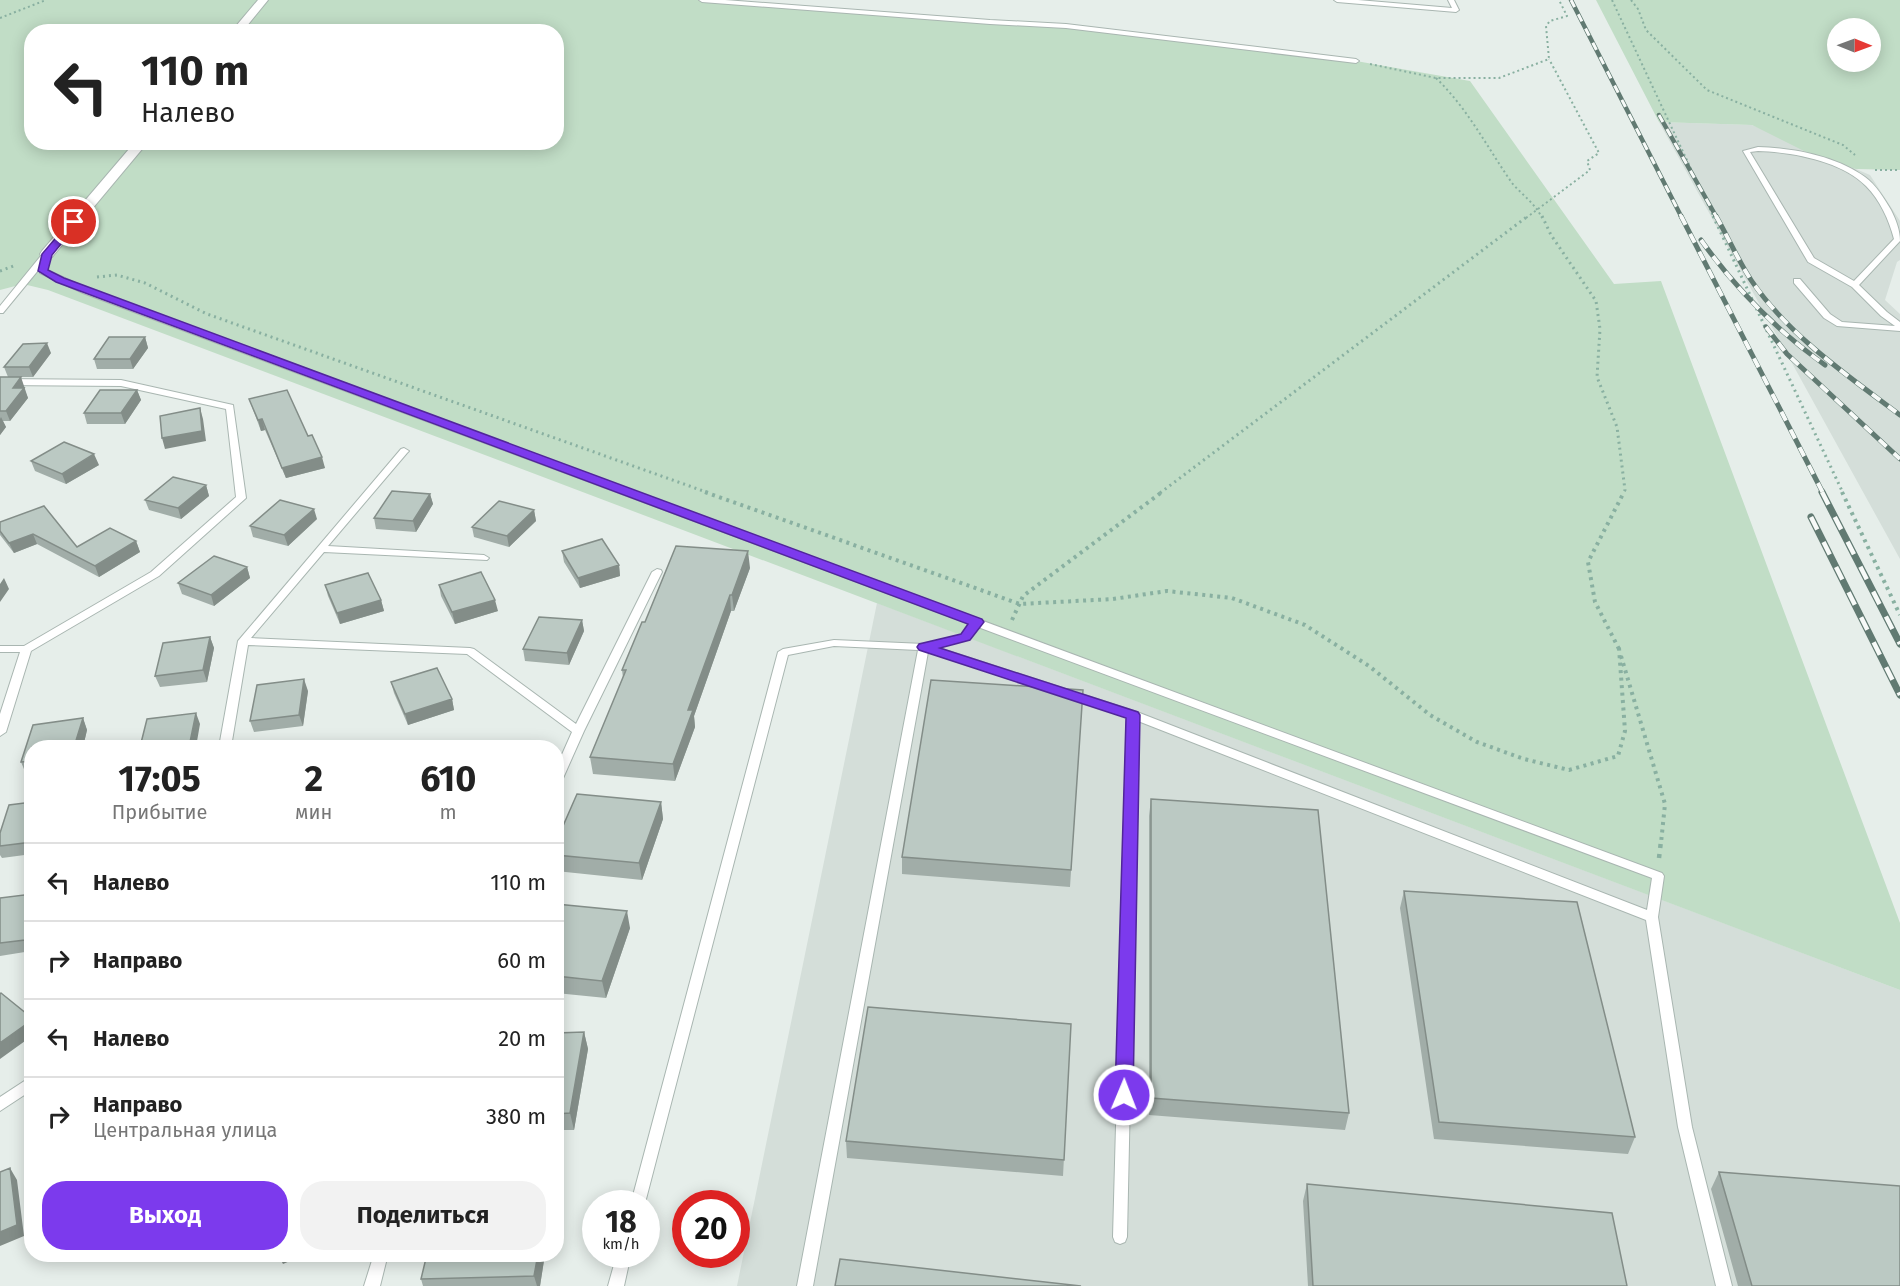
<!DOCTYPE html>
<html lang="ru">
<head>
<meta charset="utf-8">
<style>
  :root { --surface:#fff; --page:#f2f2f2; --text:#222; --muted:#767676; --line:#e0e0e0; --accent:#7c3aed }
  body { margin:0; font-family:"Fira Sans",sans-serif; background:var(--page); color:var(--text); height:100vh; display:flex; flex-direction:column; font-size:22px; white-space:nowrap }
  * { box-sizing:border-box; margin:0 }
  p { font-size:20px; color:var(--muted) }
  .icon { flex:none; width:33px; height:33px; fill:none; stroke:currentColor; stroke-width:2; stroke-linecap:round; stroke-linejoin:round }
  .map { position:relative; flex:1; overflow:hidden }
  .panel { position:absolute; left:24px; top:740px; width:540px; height:522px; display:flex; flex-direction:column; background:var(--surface); border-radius:24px; box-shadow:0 3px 15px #0003 }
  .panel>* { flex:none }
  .top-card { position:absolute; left:24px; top:24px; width:540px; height:126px; border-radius:24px; box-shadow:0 3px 15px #0003; background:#fff; color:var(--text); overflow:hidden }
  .needle { width:39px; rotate:91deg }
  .buttons { position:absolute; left:1827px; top:18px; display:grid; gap:12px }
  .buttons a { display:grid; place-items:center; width:54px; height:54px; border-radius:50%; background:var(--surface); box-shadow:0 3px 15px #0003; font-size:30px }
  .speed { position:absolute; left:582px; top:1190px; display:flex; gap:12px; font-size:30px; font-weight:700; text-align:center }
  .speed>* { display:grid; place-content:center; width:78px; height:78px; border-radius:50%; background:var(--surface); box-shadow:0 3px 15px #0003; line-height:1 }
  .speed small { font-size:15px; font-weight:400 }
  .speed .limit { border:9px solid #d22; background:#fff; color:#111 }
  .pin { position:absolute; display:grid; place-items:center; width:51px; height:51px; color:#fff; margin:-26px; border:3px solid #fff; border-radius:50%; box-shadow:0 2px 6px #0007 }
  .me { position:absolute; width:66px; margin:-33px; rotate:1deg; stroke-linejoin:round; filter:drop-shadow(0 0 4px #0008) }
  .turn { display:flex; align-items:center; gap:21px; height:126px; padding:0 18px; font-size:27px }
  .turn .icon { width:78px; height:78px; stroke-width:2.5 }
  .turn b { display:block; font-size:42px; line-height:51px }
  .eta { display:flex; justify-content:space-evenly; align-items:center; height:102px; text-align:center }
  .eta b { font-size:36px; font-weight:700; line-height:42px }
  .primary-button { display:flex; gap:12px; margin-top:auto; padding:12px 18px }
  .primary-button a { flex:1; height:69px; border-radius:24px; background:var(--accent); color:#fff; font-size:24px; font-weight:700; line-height:69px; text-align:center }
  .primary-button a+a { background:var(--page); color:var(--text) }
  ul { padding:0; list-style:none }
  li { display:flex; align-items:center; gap:18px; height:78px; padding:0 18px; border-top:2px solid var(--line) }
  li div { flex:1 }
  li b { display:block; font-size:22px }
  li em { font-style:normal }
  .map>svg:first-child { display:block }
  .built { fill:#d4ded9 }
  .green { fill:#c1ddc6; fill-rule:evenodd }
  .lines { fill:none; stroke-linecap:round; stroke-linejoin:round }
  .service-casing { stroke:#a9b6b1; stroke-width:2 }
  .minor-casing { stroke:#a9b6b1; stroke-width:2 }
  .path-far3 { stroke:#89b0a1; stroke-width:2; stroke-dasharray:2 3; stroke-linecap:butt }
  .path-far2 { stroke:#89b0a1; stroke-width:3; stroke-dasharray:2 4; stroke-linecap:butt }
  .path-far1 { stroke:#89b0a1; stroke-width:4; stroke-dasharray:3 4.5; stroke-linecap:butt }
  .path { stroke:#89b0a1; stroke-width:4.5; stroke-dasharray:4 6; stroke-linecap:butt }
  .service { fill:#fff; fill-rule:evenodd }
  .minor { fill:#fff; fill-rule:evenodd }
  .rail-far2-casing { stroke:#617a72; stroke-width:4.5 }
  .rail-far1-casing { stroke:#617a72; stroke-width:5 }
  .rail-casing { stroke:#617a72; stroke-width:7 }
  .rail-far2 { stroke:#f7faf8; stroke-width:3; stroke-dasharray:8; stroke-linecap:butt }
  .rail-far1 { stroke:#f7faf8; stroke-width:4; stroke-dasharray:10; stroke-linecap:butt }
  .rail { stroke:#f7faf8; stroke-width:4.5; stroke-dasharray:14; stroke-linecap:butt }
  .wall { fill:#a1ada8 }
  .shaded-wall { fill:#838d88 }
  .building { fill:#bbc9c3; stroke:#838d88; stroke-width:1.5 }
  .route { fill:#7c3aed; stroke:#51269a; stroke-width:1.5 }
</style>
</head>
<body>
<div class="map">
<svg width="1900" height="1286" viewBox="0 0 1900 1286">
  <rect width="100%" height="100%" fill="#e6eeea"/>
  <path class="built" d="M 1659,122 L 1752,125 L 1870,175 L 1900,221 L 1900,260 L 1897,262 L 1885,300 L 1900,314 L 1900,559 Z
    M 877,603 L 1900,990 L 1900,1286 L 737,1286 Z"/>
  <path class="green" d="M 0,0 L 702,0 L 990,22 L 1036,23 L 1356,61 L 1470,81 L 1614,284 L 1661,281 L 1900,923 L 1900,990 L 48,290 L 23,284 L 0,290 ZM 32,32 L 556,32 L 556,142 L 32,142 Z
    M 1596,0 L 1900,0 L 1900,170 L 1856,169 L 1818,158 L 1752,125 L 1659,122 ZM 1838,28 L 1870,28 L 1870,62 L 1838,62 Z"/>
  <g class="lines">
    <g class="service-casing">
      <path id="service" d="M 699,0 L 725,0 L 990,20 L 1066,24 L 1356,59 L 1359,61 L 1356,63 L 1066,28 L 990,24 L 702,2 Z
        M 1334,0 L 1358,0 L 1452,8 L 1448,0 L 1454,0 L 1459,10 L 1456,12 L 1337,2 Z
        M 1758,147 C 1793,148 1836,156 1865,177 C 1876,185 1884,198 1891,210 C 1896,220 1900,230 1900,241 L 1859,285 L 1887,312 L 1900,322 L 1900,331 L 1837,326 L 1824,318 L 1794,283 L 1794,279 L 1800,279 L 1830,314 L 1842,322 L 1895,326 L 1881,316 L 1852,287 L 1808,262 L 1743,151 ZM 1758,151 C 1792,152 1842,161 1866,186 C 1880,200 1889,220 1894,239 L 1854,281 L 1814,258 L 1750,152 Z
        M 44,252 L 51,254 L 47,270 L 89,289 L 1662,873 L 1664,876 L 1658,917 L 1692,1127 L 1732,1286 L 1716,1286 L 1678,1127 L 1646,920 L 1138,721 L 1127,1237 L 1125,1242 L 1120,1244 L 1115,1242 L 1113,1237 L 1127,717 L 928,652 L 813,1286 L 797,1286 L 918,650 L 834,646 L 788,655 L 645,1203 L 631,1203 L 778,652 L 783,649 L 834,640 L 924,644 L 961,635 L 970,624 L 83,293 L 40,273 L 40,268 L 3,313 L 0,313 L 0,306 ZM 978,627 L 1652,878 L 1647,910 L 1137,712 L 936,647 L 969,639 Z
        M 0,379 L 121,380 L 233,405 L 246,498 L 159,576 L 31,651 L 6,732 L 0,736 L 0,714 L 20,652 L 0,652 L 0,646 L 24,646 L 151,572 L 236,497 L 226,409 L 121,386 L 0,385 Z
        M 404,448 L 409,451 L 407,453 L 328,546 L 484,555 L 489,558 L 487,560 L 324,552 L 251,638 L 470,648 L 474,649 L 576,724 L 652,572 L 657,569 L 661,570 L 662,572 L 584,731 L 560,785 L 556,786 L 556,768 L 572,732 L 467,654 L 248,645 L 231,747 L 219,747 L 238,641 L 401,449 Z
        M 32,1076 L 32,1090 L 0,1111 L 0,1097 Z
        M 374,1254 L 388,1254 L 380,1286 L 364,1286 Z
        M 617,1254 L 631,1254 L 624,1286 L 608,1286 Z"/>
    </g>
    <g class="minor-casing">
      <path id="minor" d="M 258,0 L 268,0 L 242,32 L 231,32 Z
        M 135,142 L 148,142 L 52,257 L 42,257 L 40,254 L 42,251 Z"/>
    </g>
    <path class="path-far3" d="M 1612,0 L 1714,218
      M 1631,0 L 1638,9 L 1646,30 L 1707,90 L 1843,145 L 1855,155
      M 0,18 L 46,0
      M 1370,64 L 1436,78 L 1499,78 L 1549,59 L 1546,26 L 1550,21 L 1567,16 L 1559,0
      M 1436,78 C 1468,109 1487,147 1512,183 C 1522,195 1535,203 1542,218
      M 1875,170 L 1900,170
      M 1526,218 L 1590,170 L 1587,161 L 1599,153 L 1549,59"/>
    <path class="path-far2" d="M 1542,216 L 1551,235 L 1596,301 L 1600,329 L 1597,377 L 1617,427 L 1625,490 L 1623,493
      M 1713,216 L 1843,493
      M 0,271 L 16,265
      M 97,277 L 117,275 L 145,283 L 207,314 L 709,493
      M 1160,493 L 1528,216"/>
    <path class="path-far1" d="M 705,492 L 1020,604 L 1113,599 L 1167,591 L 1232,598 L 1305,625 L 1369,666 L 1430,715 L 1477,742 L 1524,759 L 1569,770 L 1618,756 L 1625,731 L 1619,648
      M 1842,492 L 1900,615
      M 1012,620 L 1023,596 L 1162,492
      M 1619,649 L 1595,602 L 1588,562 L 1624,492
      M 1621,656 L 1665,804 L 1661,843"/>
    <path class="path" d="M 1659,858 L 1661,841"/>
    <use href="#service" class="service"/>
    <use href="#minor" class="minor"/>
    <g class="rail-far2-casing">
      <path id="rail-far2" d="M 1571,0 L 1682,218
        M 1659,115 L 1717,218"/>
    </g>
    <g class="rail-far1-casing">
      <path id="rail-far1" d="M 1681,216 L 1823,493
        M 1716,216 C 1728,237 1738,260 1751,280 C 1788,335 1848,376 1900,415
        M 1701,240 C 1736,289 1776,330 1825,365
        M 1766,327 L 1787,354 L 1900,459"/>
    </g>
    <g class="rail-casing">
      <path id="rail" d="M 1822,492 L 1900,644
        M 1811,517 L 1900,695"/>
    </g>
    <use href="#rail-far2" class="rail-far2"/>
    <use href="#rail-far1" class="rail-far1"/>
    <use href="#rail" class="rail"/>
  </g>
  <path class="wall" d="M 145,337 L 148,348 L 133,369 L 97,369 L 94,359 Z
    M 51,353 L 33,377 L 8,377 L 4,367 Z
    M 0,377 L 25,387 L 24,389 L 28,398 L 10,421 L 3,421 L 6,427 L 0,435 Z
    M 137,390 L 141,400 L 125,424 L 87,424 L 84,413 Z
    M 249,399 L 308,436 L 325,468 L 286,478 L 265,430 L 261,431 Z
    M 31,461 L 99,465 L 66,484 L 35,471 Z
    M 206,485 L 209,496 L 181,519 L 149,510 L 145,500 Z
    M 430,494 L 433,504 L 416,532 L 376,529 L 374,518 Z
    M 534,510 L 536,521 L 509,547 L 474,537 L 472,527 Z
    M 317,519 L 288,546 L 253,537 L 250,526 Z
    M 0,522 L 77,547 L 136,541 L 140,552 L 99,577 L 37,544 L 14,553 L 0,535 Z
    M 562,551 L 619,565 L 620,576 L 580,588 L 564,562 Z
    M 247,567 L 250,578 L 214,606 L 182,594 L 178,583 Z
    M 750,568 L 734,611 L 731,611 L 694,716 L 695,727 L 675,781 L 593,774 L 590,757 L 623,678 L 622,670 L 645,622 Z
    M 325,585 L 381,600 L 384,611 L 340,624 L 328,596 Z
    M 439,585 L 498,611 L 455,624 L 441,596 Z
    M 582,620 L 584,631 L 569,665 L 525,661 L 523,649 Z
    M 210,637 L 214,648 L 207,682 L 160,687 L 155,676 Z
    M 391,682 L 452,699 L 454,710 L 408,725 L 394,693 Z
    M 1083,690 L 1070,887 L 902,874 L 902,857 Z
    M 308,691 L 303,726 L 254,732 L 250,721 Z
    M 83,718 L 87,730 L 83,747 L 32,747 L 32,773 L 26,774 L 21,762 L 33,725 Z
    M 1151,799 L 1349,1113 L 1345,1130 L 1149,1115 L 1149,816 Z
    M 32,802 L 32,854 L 2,858 L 0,855 L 0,833 Z
    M 661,802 L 663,819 L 642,880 L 556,871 L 556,842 Z
    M 1404,891 L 1635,1137 L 1628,1154 L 1434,1139 L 1400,908 Z
    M 32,894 L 31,951 L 0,956 L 0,898 Z
    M 556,904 L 630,928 L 606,998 L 556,993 Z
    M 1071,1024 L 1063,1176 L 847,1158 L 846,1141 Z
    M 584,1032 L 588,1049 L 574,1130 L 556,1130 L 556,1033 Z
    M 1719,1172 L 1900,1286 L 1738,1286 L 1711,1189 Z
    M 1307,1184 L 1627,1286 L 1308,1286 L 1303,1201 Z
    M 427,1254 L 545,1254 L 540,1286 L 423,1286 L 421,1279 Z"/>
  <path class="shaded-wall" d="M 145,337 L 148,348 L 133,369 L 130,359 Z
    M 47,343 L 51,353 L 33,377 L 29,367 Z
    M 21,377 L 28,398 L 10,421 L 6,411 L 13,388 Z
    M 137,390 L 141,400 L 125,424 L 121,413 Z
    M 200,408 L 203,419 L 206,441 L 165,449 L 162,438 Z
    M 1,417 L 6,427 L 0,435 L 0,419 Z
    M 262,419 L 265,430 L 261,431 L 258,420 Z
    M 94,454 L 99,465 L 66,484 L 62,474 Z
    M 322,457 L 325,468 L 286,478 L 282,468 Z
    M 206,485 L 209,496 L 181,519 L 178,508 Z
    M 430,494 L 433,504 L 416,532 L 413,521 Z
    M 314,509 L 317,519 L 288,546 L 284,535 Z
    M 534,510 L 536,521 L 509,547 L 507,536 Z
    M 33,534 L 37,544 L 14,553 L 9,543 Z
    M 136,541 L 140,552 L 99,577 L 95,566 Z
    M 748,551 L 750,568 L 734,611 L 732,595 Z
    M 619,565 L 620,576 L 580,588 L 578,578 Z
    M 247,567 L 250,578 L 214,606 L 211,595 Z
    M 4,578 L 9,589 L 0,602 L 0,584 Z
    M 730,595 L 731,611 L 694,716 L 695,727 L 675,781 L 673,764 L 688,710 Z
    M 381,600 L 384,611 L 340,624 L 337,613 Z
    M 495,600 L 498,611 L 455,624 L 452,612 Z
    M 582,620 L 584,631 L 569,665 L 567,653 Z
    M 210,637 L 214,648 L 207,682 L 203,670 Z
    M 304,679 L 308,691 L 303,726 L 299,715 Z
    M 452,699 L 454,710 L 408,725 L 405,714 Z
    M 196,713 L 200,724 L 196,747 L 189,747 Z
    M 83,718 L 87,730 L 83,747 L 74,747 Z
    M 661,802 L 663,819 L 642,880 L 639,863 Z
    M 627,911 L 630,928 L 606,998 L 602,981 Z
    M 32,917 L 31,951 L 25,940 Z
    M 32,1020 L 32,1036 L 0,1059 L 0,1043 Z
    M 584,1032 L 588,1049 L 574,1130 L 570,1113 Z
    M 10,1168 L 17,1180 L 24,1236 L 0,1246 L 0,1232 Z
    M 278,1254 L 306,1254 L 283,1264 Z
    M 538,1254 L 545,1254 L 540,1286 L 537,1286 L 534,1276 Z"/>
  <path class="building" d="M 109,337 L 145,337 L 130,359 L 94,359 Z
    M 47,343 L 29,367 L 4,367 L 23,344 Z
    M 0,377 L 21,377 L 13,388 L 24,388 L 6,411 L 0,411 Z
    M 100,390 L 137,390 L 121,413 L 84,413 Z
    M 287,390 L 308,436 L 312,435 L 322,457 L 282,468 L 262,419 L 258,420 L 249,399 Z
    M 200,408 L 202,431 L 162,438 L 160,416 Z
    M 64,442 L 94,454 L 62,474 L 31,461 Z
    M 173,477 L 206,485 L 178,508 L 145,500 Z
    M 392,491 L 430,494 L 413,521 L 374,518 Z
    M 280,500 L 314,509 L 284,535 L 250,526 Z
    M 499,501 L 534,510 L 507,536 L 472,527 Z
    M 44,506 L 77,547 L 110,528 L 136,541 L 95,566 L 33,534 L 9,543 L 0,531 L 0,522 Z
    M 602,539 L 619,565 L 578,578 L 562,551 Z
    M 676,546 L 748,551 L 732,595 L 730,595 L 688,710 L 693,710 L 673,764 L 590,757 L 626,670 L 622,670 L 642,622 L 645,622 Z
    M 214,556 L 247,567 L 211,595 L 178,583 Z
    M 481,572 L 495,600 L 452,612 L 439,585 Z
    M 368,573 L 381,600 L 337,613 L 325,585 Z
    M 539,617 L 582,620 L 567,653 L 523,649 Z
    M 210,637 L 203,670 L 155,676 L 163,643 Z
    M 437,668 L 452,699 L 405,714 L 391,682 Z
    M 304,679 L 299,715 L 250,721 L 257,685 Z
    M 931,680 L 1083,690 L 1071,870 L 902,857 Z
    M 196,713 L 189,747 L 140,747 L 147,719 Z
    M 83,718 L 74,747 L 32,747 L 32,761 L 21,762 L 33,725 Z
    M 577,794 L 661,802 L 639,863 L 556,855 L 556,842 Z
    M 1151,799 L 1318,810 L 1349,1113 L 1151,1098 Z
    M 32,802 L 32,842 L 0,846 L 0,833 L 9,805 Z
    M 1404,891 L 1577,902 L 1635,1137 L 1439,1122 Z
    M 32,894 L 32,917 L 25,940 L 0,943 L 0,898 Z
    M 556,904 L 627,911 L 602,981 L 556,976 Z
    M 1,993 L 32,1018 L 32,1020 L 0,1043 L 0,994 Z
    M 868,1007 L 1071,1024 L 1064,1160 L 846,1141 Z
    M 584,1032 L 570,1113 L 556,1114 L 556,1033 Z
    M 10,1168 L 17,1225 L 0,1232 L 0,1172 Z
    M 1719,1172 L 1900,1186 L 1900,1286 L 1752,1286 Z
    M 1307,1184 L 1612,1213 L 1627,1286 L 1313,1286 Z
    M 427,1254 L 538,1254 L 534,1276 L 421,1279 Z
    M 840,1259 L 1081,1286 L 835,1286 Z"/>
  <path class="route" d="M 71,220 L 79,222 L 52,255 L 48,270 L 64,278 L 982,619 L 984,622 L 970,640 L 940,648 L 1138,712 L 1140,715 L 1133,1095 L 1130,1100 L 1124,1103 L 1117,1100 L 1115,1095 L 1126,718 L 919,650 L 917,647 L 919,644 L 961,634 L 968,624 L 56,282 L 38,271 L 42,254 Z"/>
</svg>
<div class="buttons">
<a><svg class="needle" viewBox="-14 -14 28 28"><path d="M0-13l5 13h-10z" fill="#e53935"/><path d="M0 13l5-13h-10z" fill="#767676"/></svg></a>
</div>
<div class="speed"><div>18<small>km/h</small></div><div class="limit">20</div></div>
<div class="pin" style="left:74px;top:222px;background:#d93025"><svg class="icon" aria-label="arrive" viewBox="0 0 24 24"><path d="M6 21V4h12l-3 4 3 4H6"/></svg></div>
<svg class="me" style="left:1124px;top:1095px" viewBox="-20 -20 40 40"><circle r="17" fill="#7c3aed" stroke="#fff" stroke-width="3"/><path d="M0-11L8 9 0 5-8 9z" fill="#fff"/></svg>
<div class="top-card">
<div class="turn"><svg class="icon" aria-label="left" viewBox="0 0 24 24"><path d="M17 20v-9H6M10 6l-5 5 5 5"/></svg><div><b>110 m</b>Налево</div></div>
</div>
<section class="panel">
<div class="eta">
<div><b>17:05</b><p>Прибытие</p></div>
<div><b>2</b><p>мин</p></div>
<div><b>610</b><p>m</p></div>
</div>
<ul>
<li><svg class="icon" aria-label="left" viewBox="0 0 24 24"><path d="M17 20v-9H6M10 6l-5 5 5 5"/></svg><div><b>Налево</b></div><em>110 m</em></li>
<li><svg class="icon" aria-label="right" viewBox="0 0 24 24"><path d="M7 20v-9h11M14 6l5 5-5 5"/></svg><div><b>Направо</b></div><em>60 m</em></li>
<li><svg class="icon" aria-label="left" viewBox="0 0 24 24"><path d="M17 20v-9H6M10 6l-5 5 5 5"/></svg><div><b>Налево</b></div><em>20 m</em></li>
<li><svg class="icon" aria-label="right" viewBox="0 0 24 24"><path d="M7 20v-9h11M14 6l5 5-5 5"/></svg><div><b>Направо</b><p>Центральная улица</p></div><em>380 m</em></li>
</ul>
<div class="primary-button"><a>Выход</a><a>Поделиться</a></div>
</section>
</div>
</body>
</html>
